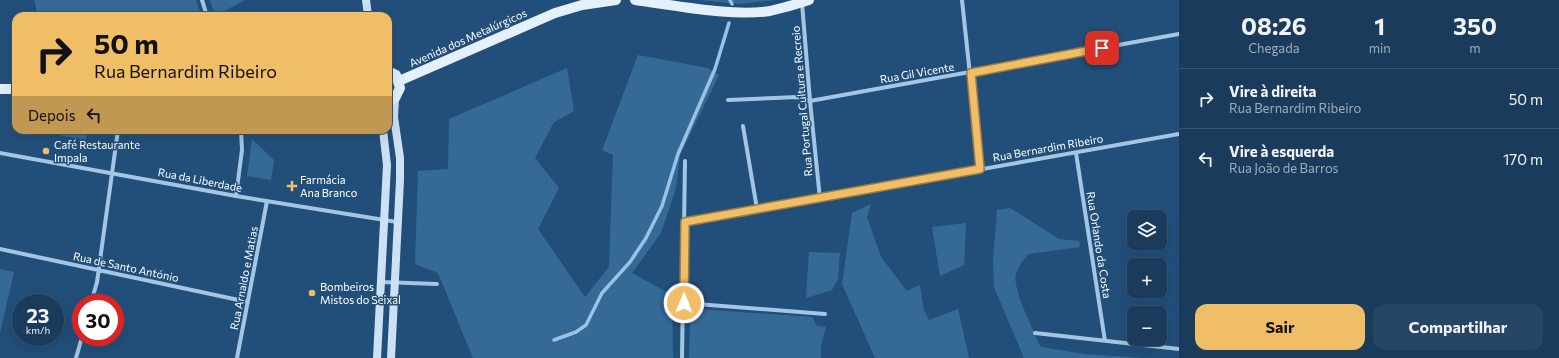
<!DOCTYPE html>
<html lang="pt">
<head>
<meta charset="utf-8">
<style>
  :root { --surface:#1a3b5c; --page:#274665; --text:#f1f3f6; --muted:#9fadbb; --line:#385572; --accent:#f0be66 }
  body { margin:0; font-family:Commissioner,sans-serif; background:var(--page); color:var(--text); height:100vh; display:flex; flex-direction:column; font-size:15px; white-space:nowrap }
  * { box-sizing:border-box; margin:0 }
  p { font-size:13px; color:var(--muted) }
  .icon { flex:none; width:22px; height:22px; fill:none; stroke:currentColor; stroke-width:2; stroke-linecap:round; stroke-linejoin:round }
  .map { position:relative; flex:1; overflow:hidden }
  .drawer { display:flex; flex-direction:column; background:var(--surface); width:380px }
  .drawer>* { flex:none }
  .hud { position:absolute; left:12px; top:12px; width:380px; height:122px; border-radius:12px; box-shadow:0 4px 16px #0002,0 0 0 1px var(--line); background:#f0be66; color:#111; overflow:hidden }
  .fabs { position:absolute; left:1127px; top:210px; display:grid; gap:8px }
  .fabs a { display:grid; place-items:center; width:40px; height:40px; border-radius:8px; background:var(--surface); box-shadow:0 4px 16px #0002,0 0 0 1px var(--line); font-size:20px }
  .speed { position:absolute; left:12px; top:294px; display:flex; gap:8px; font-size:20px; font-weight:700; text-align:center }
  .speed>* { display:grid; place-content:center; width:52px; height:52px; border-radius:50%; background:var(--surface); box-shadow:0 4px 16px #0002,0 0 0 1px var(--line); line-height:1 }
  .speed small { font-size:10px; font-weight:400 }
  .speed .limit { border:6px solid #d22; background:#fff; color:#111 }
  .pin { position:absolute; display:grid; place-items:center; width:34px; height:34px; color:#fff; margin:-17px; border-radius:8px; box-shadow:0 2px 6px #0006 }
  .me { position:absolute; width:44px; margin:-22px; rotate:1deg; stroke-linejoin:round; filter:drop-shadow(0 0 3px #0008) }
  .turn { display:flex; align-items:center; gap:14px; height:84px; padding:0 16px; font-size:18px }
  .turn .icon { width:52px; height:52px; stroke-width:2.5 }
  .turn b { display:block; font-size:28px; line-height:34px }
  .then { display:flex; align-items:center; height:38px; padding:0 16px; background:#0003; gap:8px; font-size:15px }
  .eta { display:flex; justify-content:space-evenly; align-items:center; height:68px; text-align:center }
  .eta b { font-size:24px; font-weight:700; line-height:28px }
  .action { display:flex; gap:8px; margin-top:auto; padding:8px 16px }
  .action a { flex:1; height:46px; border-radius:12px; background:var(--accent); color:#111; font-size:16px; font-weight:700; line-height:46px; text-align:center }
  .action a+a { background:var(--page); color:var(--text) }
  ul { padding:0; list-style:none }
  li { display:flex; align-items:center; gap:12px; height:60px; padding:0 16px; border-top:1px solid var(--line) }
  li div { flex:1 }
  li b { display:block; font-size:15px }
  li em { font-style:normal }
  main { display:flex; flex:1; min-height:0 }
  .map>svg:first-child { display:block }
  .green { fill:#356a97 }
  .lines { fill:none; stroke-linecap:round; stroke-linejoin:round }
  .stream { stroke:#98c2e6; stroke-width:3.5 }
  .minor { stroke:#a4c6e5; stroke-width:4 }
  .secondary { stroke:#cde1f4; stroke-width:8 }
  .primary { stroke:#e4f0fc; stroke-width:10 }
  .route-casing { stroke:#9c7c42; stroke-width:10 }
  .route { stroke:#f0be66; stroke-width:7 }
  .poi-dot { fill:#f0be66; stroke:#224f7a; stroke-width:1.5 }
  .labels { text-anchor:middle; stroke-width:3; stroke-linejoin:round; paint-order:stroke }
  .street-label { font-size:11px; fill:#fff; stroke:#224f7a }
  .poi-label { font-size:11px; fill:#fff; stroke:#224f7a; text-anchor:start }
</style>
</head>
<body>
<main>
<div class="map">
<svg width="1179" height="358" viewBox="0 0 1179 358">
  <rect width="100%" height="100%" fill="#224f7a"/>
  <path class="green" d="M 34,0 L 196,0 L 201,14 L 132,16 L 38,16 Z
    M 210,0 L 245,0 L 215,16 Z
    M 699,0 L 775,0 L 739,4 Z
    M 638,55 L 708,68 L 719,75 L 680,155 L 676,188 L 661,233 L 632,273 L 672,295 L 673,358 L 473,358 L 438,273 L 417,265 L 415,263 L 418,171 L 448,169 L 449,119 L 567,68 L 574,111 L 554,122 L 535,158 L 559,188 L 538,229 L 585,297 L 609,267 L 613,155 L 602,150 Z
    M 59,130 L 87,130 L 86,140 L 58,135 Z
    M 252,139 L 274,160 L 271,180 L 247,176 Z
    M 871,204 L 867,217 L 881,257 L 907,291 L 920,285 L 924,310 L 929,320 L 958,309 L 969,358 L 875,358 L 842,284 L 852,213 Z
    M 1010,208 L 1059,239 L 1079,241 L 1080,247 L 1029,254 C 1022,260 1013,274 1016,284 C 1019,302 1031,324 1038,342 L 1041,347 L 1084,354 L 1142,358 L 1024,358 L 994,287 L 993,260 L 997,210 Z
    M 966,223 L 964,265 L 940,276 L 932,227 Z
    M 809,252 L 840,253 L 838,279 L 832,290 L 806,298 Z
    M 0,269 L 14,272 L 0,333 Z
    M 697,309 L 812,317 L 817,326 L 826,327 L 821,346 L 821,358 L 689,358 L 690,318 L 692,312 Z"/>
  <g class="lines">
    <path class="stream" d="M 730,0 L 732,4
      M 554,340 L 576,332 L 586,325 L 602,293 L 630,262 L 646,238 L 662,206 L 678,154 L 715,69 L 729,23"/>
    <path class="minor" d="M 202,0 L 207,16
      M 962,0 L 980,169
      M 802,3 L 810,101 L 820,199
      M 728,100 L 798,97 L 810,101 L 1179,34
      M 743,126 L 757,209
      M 0,153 L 236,196 L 397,222
      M 1076,153 L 1105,341
      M 236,196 L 242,150 L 241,130
      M 685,222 L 1179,134
      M 0,249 L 248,302
      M 381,282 L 437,284
      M 91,303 L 97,282 L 118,130
      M 684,303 L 825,314
      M 1035,333 L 1179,349
      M 76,358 L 82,337
      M 237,358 L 267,201
      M 682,358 L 685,161"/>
    <path class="secondary" d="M 366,0 L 368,16
      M 377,358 L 387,165 L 383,130
      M 391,358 L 400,180 L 400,158 L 394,117 L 395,98"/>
    <path class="primary" d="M 635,0 C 674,5 732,17 770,11 C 783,8 797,4 809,0
      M 388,71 L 396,75 L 400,88 L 395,98 L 388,102
      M 399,81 L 555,13 L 582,5 L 616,0
      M 0,89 L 16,89"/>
  </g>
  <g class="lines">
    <g class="route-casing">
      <path id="route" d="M 684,303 L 685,222 L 980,169 L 971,73 L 1102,48"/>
    </g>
    <use href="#route" class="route"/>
  </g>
  <g class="poi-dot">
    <circle cx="46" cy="151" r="4"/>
    <path d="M290 180h4v4h4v4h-4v4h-4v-4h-4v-4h4z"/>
    <circle cx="312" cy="293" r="4"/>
  </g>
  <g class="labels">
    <g class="street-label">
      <text transform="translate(468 38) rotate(-24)" y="4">Avenida dos Metalúrgicos</text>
      <text transform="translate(917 73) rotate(-10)" y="4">Rua Gil Vicente</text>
      <text transform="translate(802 101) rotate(-95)" y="4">Rua Portugal Cultura e Recreio</text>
      <text transform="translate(1048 148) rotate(-10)" y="4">Rua Bernardim Ribeiro</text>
      <text transform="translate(200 180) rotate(11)" y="4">Rua da Liberdade</text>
      <text transform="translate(1099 245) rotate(81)" y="4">Rua Orlando da Costa</text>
      <text transform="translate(126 267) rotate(12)" y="4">Rua de Santo António</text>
      <text transform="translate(244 278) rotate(-79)" y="4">Rua Arnaldo e Matias</text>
    </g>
    <g class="poi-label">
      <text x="54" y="149">Café Restaurante<tspan x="54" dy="13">Impala</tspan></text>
      <text x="300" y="184">Farmácia<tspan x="300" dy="13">Ana Branco</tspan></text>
      <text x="320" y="291">Bombeiros<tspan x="320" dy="13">Mistos do Seixal</tspan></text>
    </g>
  </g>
</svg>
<div class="fabs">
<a><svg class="icon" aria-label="layers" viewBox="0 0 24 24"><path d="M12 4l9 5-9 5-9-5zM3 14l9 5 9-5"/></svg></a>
<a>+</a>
<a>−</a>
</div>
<div class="speed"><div>23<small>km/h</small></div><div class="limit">30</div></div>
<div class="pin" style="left:1102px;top:48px;background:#d93025"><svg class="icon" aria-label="arrive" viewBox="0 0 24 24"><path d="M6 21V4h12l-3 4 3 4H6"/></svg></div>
<svg class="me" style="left:684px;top:303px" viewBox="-20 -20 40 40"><circle r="17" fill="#f0be66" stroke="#fff" stroke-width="3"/><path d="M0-11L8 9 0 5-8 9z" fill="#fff"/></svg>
<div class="hud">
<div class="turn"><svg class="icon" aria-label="right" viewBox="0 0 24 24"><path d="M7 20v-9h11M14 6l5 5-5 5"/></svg><div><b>50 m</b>Rua Bernardim Ribeiro</div></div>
<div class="then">Depois<svg class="icon" aria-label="left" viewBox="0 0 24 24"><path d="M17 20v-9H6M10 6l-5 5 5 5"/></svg></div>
</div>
</div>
<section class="drawer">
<div class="eta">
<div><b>08:26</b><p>Chegada</p></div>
<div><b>1</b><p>min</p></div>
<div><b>350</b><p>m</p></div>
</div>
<ul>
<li><svg class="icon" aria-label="right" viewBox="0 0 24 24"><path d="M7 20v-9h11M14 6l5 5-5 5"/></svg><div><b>Vire à direita</b><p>Rua Bernardim Ribeiro</p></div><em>50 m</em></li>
<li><svg class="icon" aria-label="left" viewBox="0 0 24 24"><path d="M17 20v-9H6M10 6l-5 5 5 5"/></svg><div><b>Vire à esquerda</b><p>Rua João de Barros</p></div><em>170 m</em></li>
</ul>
<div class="action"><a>Sair</a><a>Compartilhar</a></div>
</section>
</main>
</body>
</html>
